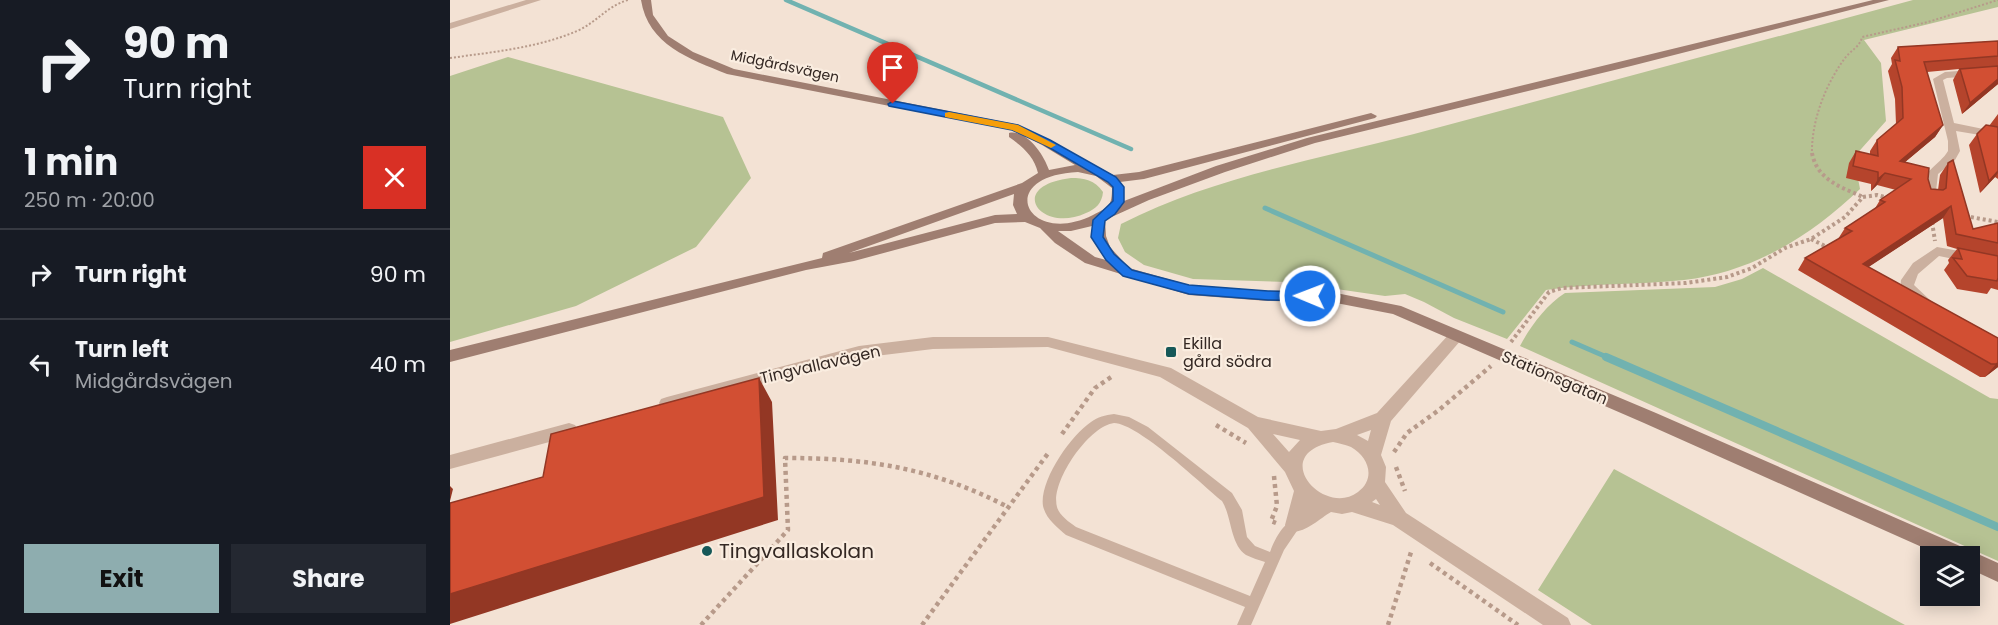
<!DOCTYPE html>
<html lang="en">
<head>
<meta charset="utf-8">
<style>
  :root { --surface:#171b24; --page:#242831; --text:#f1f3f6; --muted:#9ea1a6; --line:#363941; --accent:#8eadaf }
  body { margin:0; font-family:Poppins,sans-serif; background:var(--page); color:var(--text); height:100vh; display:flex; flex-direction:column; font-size:22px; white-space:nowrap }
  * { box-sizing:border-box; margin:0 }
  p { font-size:20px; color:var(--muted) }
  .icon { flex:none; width:33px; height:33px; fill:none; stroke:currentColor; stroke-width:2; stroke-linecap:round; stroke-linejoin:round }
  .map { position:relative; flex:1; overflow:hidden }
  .side { display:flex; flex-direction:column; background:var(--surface); width:450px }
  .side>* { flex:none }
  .guide { background:#171b24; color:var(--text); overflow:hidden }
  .buttons { position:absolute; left:1470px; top:546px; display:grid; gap:12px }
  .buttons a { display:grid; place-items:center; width:60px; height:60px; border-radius:0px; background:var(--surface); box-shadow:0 3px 15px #0003; font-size:30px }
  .pin { position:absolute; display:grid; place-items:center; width:51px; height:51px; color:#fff; margin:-62px -26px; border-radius:50% 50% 50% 0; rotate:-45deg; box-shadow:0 0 6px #0007 }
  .pin .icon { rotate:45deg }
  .me { position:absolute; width:66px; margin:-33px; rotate:271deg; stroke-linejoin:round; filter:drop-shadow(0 0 4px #0008) }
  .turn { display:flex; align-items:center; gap:21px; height:126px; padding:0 24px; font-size:27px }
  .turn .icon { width:78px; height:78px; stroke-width:2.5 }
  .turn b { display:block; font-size:42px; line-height:51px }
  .round { display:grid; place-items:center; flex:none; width:63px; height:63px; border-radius:0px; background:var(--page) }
  .head { display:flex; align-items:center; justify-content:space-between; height:102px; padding:0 24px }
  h1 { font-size:36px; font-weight:700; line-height:45px }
  .action { display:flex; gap:12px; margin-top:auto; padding:12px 24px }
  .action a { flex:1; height:69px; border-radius:0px; background:var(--accent); color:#111; font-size:24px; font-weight:700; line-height:69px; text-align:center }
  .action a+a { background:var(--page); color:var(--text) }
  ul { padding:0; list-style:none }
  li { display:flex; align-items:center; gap:18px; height:90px; padding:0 24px; border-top:2px solid var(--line) }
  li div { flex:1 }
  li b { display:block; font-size:22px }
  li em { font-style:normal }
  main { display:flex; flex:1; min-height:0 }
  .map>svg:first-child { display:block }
  .green { fill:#b6c293 }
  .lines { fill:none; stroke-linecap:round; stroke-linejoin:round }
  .stream-far2 { stroke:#71b2b0; stroke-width:4.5 }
  .stream-far1 { stroke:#71b2b0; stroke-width:5 }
  .stream { stroke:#71b2b0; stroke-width:8 }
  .path-far2 { stroke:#b79a8a; stroke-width:2; stroke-dasharray:2 2; stroke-linecap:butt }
  .path-far1 { stroke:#b79a8a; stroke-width:4; stroke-dasharray:3 3; stroke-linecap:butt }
  .path { stroke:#b79a8a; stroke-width:4.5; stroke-dasharray:4 4; stroke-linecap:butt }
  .lane { fill:#cbb09f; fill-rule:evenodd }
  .street { fill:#cbb09f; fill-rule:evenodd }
  .secondary { fill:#9f7e71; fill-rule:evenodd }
  .wall { fill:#b5442c }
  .shaded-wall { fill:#933724 }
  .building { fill:#d24f33; stroke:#933724; stroke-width:1.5 }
  .route { fill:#1a73e8; stroke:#114b97; stroke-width:1.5 }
  .slow { fill:#f59e0b }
  .poi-dot { fill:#165858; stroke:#faede0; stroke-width:2 }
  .labels { text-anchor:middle; stroke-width:4.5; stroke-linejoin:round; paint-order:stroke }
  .far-street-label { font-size:14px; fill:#342823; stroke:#faede0 }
  .poi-label { font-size:16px; fill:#342823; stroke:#faede0; text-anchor:start }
  .street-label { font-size:16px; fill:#342823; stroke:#faede0 }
  .near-poi-label { font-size:20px; fill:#342823; stroke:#faede0; text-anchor:start }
</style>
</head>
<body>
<main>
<section class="side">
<div class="guide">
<div class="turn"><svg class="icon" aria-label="right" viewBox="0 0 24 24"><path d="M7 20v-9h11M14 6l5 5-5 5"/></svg><div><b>90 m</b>Turn right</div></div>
</div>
<div class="head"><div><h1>1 min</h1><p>250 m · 20:00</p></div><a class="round" style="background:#d93025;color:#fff"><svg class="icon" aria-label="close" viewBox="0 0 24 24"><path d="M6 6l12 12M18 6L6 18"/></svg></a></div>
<ul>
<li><svg class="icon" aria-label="right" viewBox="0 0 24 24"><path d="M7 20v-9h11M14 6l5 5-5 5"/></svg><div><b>Turn right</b></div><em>90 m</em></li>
<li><svg class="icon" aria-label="left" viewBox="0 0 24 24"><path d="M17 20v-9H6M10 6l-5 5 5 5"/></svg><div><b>Turn left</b><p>Midgårdsvägen</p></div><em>40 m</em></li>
</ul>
<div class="action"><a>Exit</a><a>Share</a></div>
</section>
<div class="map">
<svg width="1548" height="625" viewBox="0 0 1548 625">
  <rect width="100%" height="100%" fill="#f3e2d4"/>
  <path class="green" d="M 1463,0 L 1548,0 L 1548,7 L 1414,40 L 1431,63 L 1436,121 L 1404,157 L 1410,189 C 1361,236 1303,272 1234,280 C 1188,285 1142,283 1096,290 L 1057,339 L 1004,318 L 974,302 L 955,294 L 935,296 L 838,282 L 743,279 L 694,265 L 675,252 L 668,238 L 671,224 C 763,177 865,160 964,134 C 1131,89 1297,45 1463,0 Z
    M 58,57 L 273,117 L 301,178 L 246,247 L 126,306 L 0,342 L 0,76 Z
    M 621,178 C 634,178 645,180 653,192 C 652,203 646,209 636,213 C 591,234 555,186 621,178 Z
    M 1313,268 L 1540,398 L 1548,399 L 1548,561 L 1070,346 C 1080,327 1096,305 1115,293 L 1265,287 L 1292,279 Z
    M 1164,469 L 1455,625 L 1142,625 L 1088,590 Z"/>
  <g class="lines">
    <path class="stream-far2" d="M 336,0 L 681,149"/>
    <path class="stream-far1" d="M 815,208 L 1053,312
      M 1122,342 L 1159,358"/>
    <path class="stream" d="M 1156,357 L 1548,527"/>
    <path class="path-far2" d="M 0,58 C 43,52 87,48 127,31 C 146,23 157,6 178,0
      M 1362,155 C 1361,122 1375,85 1395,58 C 1401,50 1410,47 1412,37 L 1478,22 L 1548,0"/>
    <path class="path-far1" d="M 1362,153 C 1367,180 1391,187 1413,197
      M 1515,216 L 1548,222
      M 1482,222 L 1485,241
      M 1361,239 L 1379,248
      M 1061,342 L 1099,292 L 1112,288 L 1236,283 L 1277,277 L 1302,268 L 1335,248 L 1361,239 L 1395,217 L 1413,197 L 1427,195 L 1438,198"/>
    <path class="path" d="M 766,425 L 796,443
      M 612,434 L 645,388 L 664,375
      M 944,452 L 957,433 L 989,410 L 1041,366
      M 946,467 L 955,491
      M 824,476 L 827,506 L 821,521 L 826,523
      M 980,563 L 1068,625
      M 251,625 L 338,530 L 335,458 C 419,458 483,468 558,507
      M 472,625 L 599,452
      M 938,625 L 962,549"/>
    <path class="lane" d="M 664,414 L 679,417 L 698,427 L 782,493 L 792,510 L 797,537 L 805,546 L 820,552 C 824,541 835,517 849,521 L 851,525 L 834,550 L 801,625 L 787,625 L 795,607 L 616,535 C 607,527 596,519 593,506 C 589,481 621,435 641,422 C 648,417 655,415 664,414 ZM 664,423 C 689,424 750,483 772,501 C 782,517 780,544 796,555 C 802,558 809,560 815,562 L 800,596 L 626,527 C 619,522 609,515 607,507 C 600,482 639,426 664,423 Z"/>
    <path class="street" d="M 76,0 L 91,0 L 0,29 L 0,23 Z
      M 1548,68 L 1548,74 L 1497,78 L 1493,80 L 1504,123 L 1548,132 L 1548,138 L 1506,131 L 1510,151 L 1505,160 L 1488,174 L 1485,200 L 1475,200 C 1464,173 1488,168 1498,151 L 1498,141 L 1483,79 L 1495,72 Z
      M 1487,247 L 1548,258 L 1548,268 L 1489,256 L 1468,274 L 1464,285 L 1481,301 L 1474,306 C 1463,303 1449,293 1451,280 L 1463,263 Z
      M 1006,331 L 1011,332 L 1014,336 L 1011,340 L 941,421 L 931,455 L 936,467 L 935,482 L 956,513 L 1118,618 L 1121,625 L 1093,625 L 943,525 L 902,512 L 892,514 L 881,512 C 869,519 852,536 837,531 L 835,525 L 844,491 L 835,472 L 798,428 L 710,377 L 598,347 L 483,349 L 409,358 L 217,409 L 211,407 L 209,403 L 211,399 L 217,397 L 409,346 L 483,337 L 598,337 L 721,368 L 808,417 L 871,431 L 886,429 L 927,413 L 1001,332 ZM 921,430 L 918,441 L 907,435 ZM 823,434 L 850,440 L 839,452 ZM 883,442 C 889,443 896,445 901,447 C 919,457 926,479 908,492 C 874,518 817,454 883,442 ZM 926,499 L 930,505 L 922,502 Z
      M 119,423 L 125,425 L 128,430 L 125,435 L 0,469 L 0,455 Z"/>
    <path class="secondary" d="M 191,0 L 201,0 L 203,15 L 218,36 L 243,52 L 284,69 L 569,125 L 663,175 L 689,172 L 921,113 L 927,116 L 925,118 L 694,179 L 670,182 L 674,187 L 674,201 L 766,166 L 857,138 L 1423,0 L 1439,0 L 1181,66 L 865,143 L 775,172 L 699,200 L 655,220 L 656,236 L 660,247 L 679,268 L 739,285 L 818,291 L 881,292 L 951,306 L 1206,413 L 1519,550 L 1548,563 L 1548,582 L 1520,569 L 1520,556 L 1492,556 L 1194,423 L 943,314 L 881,302 L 818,301 L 739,295 L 635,263 L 605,243 L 590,228 L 575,222 L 545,223 L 404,261 L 356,270 L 0,362 L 0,350 L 372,258 L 373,253 L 572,183 L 588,173 C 584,156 573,147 559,137 L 559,133 C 577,129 594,155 599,170 L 625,165 L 592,145 L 562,130 L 277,74 C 240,59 198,45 191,0 ZM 628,172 L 646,176 L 662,188 C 662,206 659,207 643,215 C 577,248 543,176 628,172 ZM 564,194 L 563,205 L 567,214 L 545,215 L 399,253 ZM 642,226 L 644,242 L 656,260 L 645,257 L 608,231 L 621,231 Z"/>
  </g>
  <path class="wall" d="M 1548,41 L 1548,84 L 1512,114 L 1503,80 L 1509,69 L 1477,72 L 1493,125 L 1485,137 L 1455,162 L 1478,179 L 1481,189 L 1488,190 L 1490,175 L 1498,163 L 1523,229 L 1548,223 L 1548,290 L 1541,288 L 1537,294 L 1507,289 L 1494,270 L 1499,263 L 1498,260 L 1507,249 L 1497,246 L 1493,218 L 1418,267 L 1548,338 L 1548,367 L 1535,377 L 1530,377 L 1348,270 L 1355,258 L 1388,239 L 1395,228 L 1424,210 L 1430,200 L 1446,190 L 1427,185 L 1421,191 L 1421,184 L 1396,178 L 1399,163 L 1406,151 L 1420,155 L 1420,151 L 1427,140 L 1446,124 L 1445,99 L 1438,71 L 1442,64 L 1441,58 L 1448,47 Z
    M 1548,114 L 1548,179 L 1545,177 L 1530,193 L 1519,145 L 1527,134 L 1539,126 Z"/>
  <path class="shaded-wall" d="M 1548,79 L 1548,84 L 1512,114 L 1520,103 Z
    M 1493,125 L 1485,137 L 1442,173 L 1450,161 Z
    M 1548,171 L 1548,173 L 1545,177 L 1530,193 L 1539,181 Z
    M 1435,173 L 1427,185 L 1421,191 L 1428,179 Z
    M 1501,206 L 1493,218 L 1405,276 L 1413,264 Z
    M 1548,363 L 1548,367 L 1535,377 L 1546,364 Z
    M 309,378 L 322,402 L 328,520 L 0,624 L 0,594 Z
    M 0,486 L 3,489 L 0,501 Z"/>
  <path class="building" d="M 1548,41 L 1548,56 L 1474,62 L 1493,125 L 1450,161 L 1479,168 L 1478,179 L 1481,189 L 1493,190 L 1496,188 L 1498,163 L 1503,160 L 1523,229 L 1548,223 L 1548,243 L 1506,234 L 1501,206 L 1413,264 L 1548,338 L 1548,363 L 1546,364 L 1541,364 L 1355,258 L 1402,231 L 1395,228 L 1435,202 L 1430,200 L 1461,179 L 1435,173 L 1428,179 L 1428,172 L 1403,166 L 1406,151 L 1428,156 L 1427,140 L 1453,118 L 1452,87 L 1445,60 L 1450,61 L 1448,47 Z
    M 1548,66 L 1548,79 L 1520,103 L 1510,69 Z
    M 1536,125 L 1548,127 L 1548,171 L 1539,181 L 1527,134 Z
    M 1508,248 L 1548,256 L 1548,278 L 1547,281 L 1517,276 L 1503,258 L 1512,259 Z
    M 309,378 L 314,497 L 0,594 L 0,503 L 93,477 L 101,434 Z"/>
  <path class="route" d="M 443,101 L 568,125 L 600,140 L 666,177 L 674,187 L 674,202 L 665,214 L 655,221 L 653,237 L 664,254 L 682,270 L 739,285 L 818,291 L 860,292 L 867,296 L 860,301 L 818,300 L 739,294 L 673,276 L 656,260 L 641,237 L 643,220 L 663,201 L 663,187 L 658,182 L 593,144 L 562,130 L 439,106 L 438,104 Z"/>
  <path class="slow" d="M 499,112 L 568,125 L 606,145 L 601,148 L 562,130 L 495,117 L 495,113 Z"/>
  <g class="poi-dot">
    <rect x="715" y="346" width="12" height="12" rx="3"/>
    <circle cx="257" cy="551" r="6"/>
  </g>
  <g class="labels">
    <g class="far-street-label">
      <text transform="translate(335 66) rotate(12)" y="5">Midgårdsvägen</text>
    </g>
    <g class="poi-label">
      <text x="733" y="349">Ekilla<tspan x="733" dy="18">gård södra</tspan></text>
    </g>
    <g class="street-label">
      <text transform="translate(370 364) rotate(-13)" y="6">Tingvallavägen</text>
      <text transform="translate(1105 377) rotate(23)" y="6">Stationsgatan</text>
    </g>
    <g class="near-poi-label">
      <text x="269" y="558">Tingvallaskolan</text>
    </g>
  </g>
</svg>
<div class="buttons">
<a><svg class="icon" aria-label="layers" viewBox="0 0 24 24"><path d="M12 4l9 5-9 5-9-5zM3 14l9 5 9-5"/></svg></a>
</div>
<div class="pin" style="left:443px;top:104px;background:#d93025"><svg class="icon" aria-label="arrive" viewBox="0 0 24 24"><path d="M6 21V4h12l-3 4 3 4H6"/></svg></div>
<svg class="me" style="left:860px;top:296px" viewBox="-20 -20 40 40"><circle r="17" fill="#1a73e8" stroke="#fff" stroke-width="3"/><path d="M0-11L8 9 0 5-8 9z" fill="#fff"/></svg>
</div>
</main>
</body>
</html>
